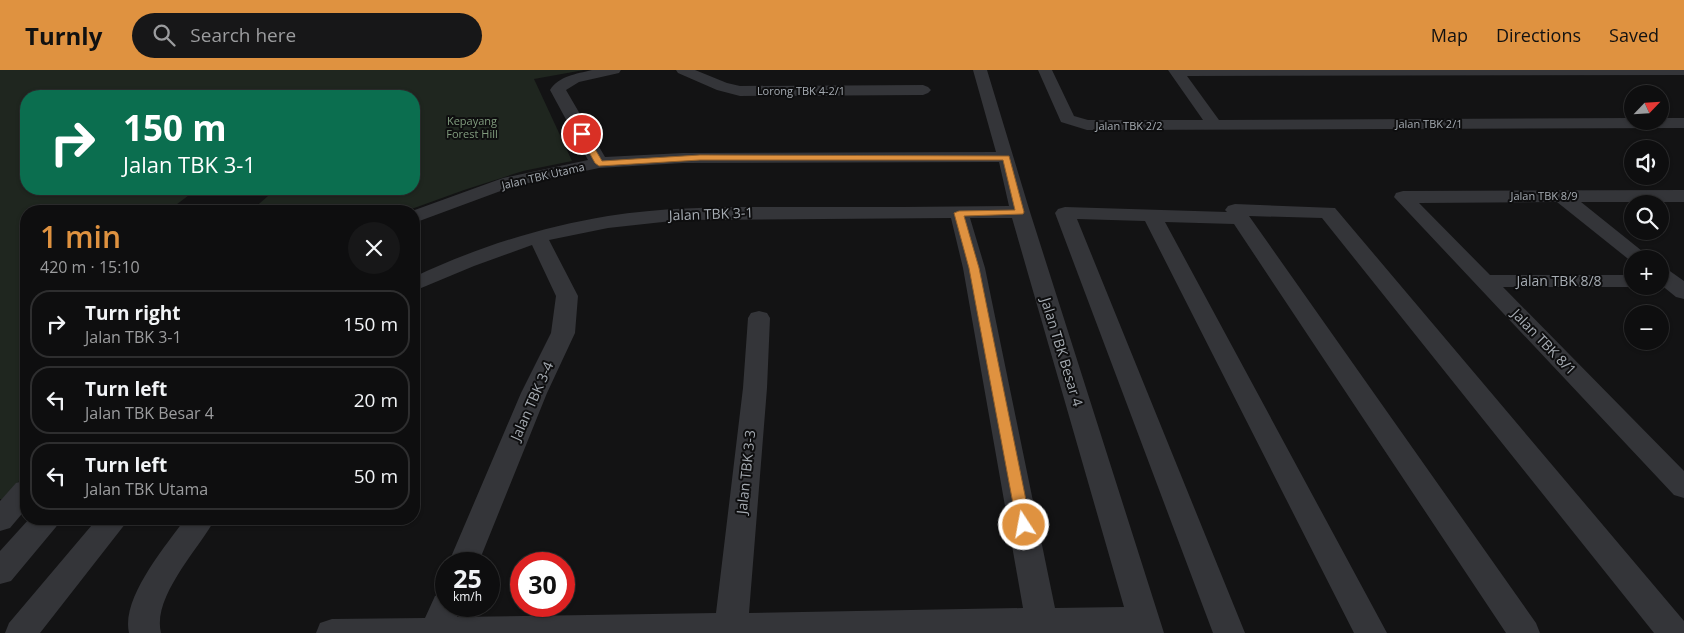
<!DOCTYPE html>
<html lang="en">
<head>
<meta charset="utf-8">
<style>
  :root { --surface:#0e0e0f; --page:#171718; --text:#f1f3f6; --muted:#9b9c9e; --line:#2e2e2f; --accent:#df9240 }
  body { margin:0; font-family:"Open Sans",sans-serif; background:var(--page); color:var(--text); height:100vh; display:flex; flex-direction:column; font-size:19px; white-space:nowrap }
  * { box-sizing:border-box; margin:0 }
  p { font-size:16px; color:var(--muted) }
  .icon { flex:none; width:28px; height:28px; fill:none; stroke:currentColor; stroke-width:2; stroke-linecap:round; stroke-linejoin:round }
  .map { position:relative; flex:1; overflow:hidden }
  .details { position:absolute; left:20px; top:135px; width:400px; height:320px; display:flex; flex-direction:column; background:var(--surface); border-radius:20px; box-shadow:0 1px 4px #0004,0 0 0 1px var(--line) }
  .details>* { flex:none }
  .guide { position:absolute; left:20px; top:20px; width:400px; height:105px; border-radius:20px; box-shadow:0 1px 4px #0004,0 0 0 1px var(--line); background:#0b6e4f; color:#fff; overflow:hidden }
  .needle { width:32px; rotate:65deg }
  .buttons { position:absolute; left:1624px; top:15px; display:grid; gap:10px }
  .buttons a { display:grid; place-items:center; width:45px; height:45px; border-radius:50%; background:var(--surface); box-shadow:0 1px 4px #0004,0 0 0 1px var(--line); font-size:25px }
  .speed { position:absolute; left:435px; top:482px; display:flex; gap:10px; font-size:25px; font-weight:700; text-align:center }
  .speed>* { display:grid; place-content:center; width:65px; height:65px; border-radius:50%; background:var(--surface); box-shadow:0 1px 4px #0004,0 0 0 1px var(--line); line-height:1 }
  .speed small { font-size:12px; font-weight:400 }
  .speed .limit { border:8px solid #d22; background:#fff; color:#111 }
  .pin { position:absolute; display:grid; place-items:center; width:42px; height:42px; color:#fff; margin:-21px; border:2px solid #fff; border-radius:50%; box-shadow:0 1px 5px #0007 }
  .me { position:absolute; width:55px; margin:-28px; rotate:349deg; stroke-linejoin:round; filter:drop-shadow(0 0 4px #0008) }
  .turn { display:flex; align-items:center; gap:18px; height:105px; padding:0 20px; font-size:22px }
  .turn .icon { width:65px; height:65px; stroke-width:2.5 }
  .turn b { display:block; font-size:35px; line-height:42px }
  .round { display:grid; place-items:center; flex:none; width:52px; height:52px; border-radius:26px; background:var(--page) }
  .summary { display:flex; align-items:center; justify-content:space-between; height:85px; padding:0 20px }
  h1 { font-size:30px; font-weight:600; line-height:38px; color:var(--accent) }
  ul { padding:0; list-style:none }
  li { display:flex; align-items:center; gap:15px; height:68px; margin:0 10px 8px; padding:0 10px; border:2px solid var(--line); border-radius:20px }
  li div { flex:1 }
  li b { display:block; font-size:19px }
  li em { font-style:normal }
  header { display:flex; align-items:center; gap:30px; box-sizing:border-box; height:70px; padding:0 25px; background:var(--accent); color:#111 }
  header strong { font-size:24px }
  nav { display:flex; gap:28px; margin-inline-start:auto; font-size:18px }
  .search { width:350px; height:45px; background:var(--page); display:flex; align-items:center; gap:12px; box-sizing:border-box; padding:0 18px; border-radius:28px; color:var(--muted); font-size:19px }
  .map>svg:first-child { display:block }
  .green { fill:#1f261f; fill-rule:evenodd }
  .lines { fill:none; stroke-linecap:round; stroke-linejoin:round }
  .minor { fill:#343539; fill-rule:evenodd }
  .route { fill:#df9240; stroke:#915f2a }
  .labels { text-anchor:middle; stroke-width:4; stroke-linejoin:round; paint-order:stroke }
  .far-street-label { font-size:11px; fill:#a6acb3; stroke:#0e0e0f }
  .far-park-label { font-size:11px; fill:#819c7e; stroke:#0e0e0f }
  .street-label { font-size:14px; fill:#a6acb3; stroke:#0e0e0f }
</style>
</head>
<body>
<header>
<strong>Turnly</strong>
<div class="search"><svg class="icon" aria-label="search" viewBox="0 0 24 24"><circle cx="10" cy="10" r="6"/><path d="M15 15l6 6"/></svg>Search here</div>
<nav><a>Map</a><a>Directions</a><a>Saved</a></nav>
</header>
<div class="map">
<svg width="1684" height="563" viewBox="0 0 1684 563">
  <rect width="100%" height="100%" fill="#131314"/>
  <path class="green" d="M 0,0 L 584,0 L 534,9 L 572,91 L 523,101 L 464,120 L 406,141 L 251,141 L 268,126 L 193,122 L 168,141 L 26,141 L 26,404 L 2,429 L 0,429 ZM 26,26 L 414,26 L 414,119 L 26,119 Z"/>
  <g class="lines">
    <path class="minor" d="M 592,0 L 621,0 L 619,3 L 579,12 L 566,20 L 605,87 L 683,83 L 996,82 L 973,0 L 987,0 L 1030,142 L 1164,563 L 316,563 L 320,553 L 332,549 L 425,548 L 435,526 L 446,522 L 446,536 L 461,536 L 457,547 L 716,543 L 743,318 L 748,248 L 751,243 L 759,241 L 767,243 L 770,248 L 767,318 L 749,543 L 1023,538 L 963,198 L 951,148 L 681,150 L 608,158 L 549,170 L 578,226 L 575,263 L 547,323 L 478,494 L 448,494 L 521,323 L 551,263 L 556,226 L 532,175 L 474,196 L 414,221 L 414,207 C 475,178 541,157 608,146 C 670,136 734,137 797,137 C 868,137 938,137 1009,136 L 999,92 L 683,93 L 599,98 L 514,116 L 414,153 L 414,141 L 412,141 L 503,108 L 588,90 L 550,20 C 559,6 576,4 592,0 ZM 970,148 L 1012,148 L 1124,537 L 1055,538 L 985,198 Z
      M 676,0 L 695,0 L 727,13 L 740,16 L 923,15 L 928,17 L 931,20 L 928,23 L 923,25 L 740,26 L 717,20 L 678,3 Z
      M 1038,0 L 1052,0 L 1074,46 L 1088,50 L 1203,50 L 1168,0 L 1684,0 L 1684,5 L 1187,6 L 1219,50 L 1632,48 L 1632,51 L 1660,51 L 1660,48 L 1684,48 L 1684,58 L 1087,60 L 1061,52 Z
      M 1684,120 L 1684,132 L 1581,132 L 1652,189 L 1632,189 L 1632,192 L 1557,132 L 1419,133 L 1490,205 L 1632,205 L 1632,216 L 1637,216 L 1632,217 L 1503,217 L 1684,401 L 1684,428 L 1674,425 L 1394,127 L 1396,123 L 1403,121 Z
      M 1235,134 L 1335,138 L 1684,551 L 1684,563 L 1654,563 L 1322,148 L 1249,146 L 1536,553 L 1540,563 L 1506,563 L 1234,154 L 1165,152 L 1387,563 L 1354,563 L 1145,151 L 1077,149 L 1245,563 L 1213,563 L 1055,143 L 1058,139 L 1065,137 L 1227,142 L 1225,140 L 1228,136 Z
      M 1660,197 L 1667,199 L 1684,211 L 1684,229 L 1676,227 L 1660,214 Z
      M 26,410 L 26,439 L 10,458 L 0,461 L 0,431 L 16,413 Z
      M 29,449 L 61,449 L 56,457 L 11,511 L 0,514 L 0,481 Z
      M 97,449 L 129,449 L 40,563 L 5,563 L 9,553 Z
      M 185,449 L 215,449 C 198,480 152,527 161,563 L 129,563 C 121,528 165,477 185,449 Z"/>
  </g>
  <path class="route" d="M 580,62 L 585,62 L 602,91 L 700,85 L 1009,86 L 1024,142 L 1023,144 L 964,146 L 979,198 L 1031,455 L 1029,459 L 1024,460 L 1019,459 L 1017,455 L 969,198 L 954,143 L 959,141 L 1015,140 L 1003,90 L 700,90 L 599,96 L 595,93 L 579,64 Z"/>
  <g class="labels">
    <g class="far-street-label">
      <text x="801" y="25">Lorong TBK 4-2/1</text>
      <text x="1429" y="58">Jalan TBK 2/1</text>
      <text x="1129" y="60">Jalan TBK 2/2</text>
      <text transform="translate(543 106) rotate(-13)" y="4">Jalan TBK Utama</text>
      <text x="1544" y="130">Jalan TBK 8/9</text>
    </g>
    <g class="far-park-label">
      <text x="472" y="55">Kepayang<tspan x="472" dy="13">Forest Hill</tspan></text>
    </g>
    <g class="street-label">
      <text transform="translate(711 144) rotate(-2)" y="5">Jalan TBK 3-1</text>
      <text x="1559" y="216">Jalan TBK 8/8</text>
      <text transform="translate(1544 272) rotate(46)" y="5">Jalan TBK 8/1</text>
      <text transform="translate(1062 282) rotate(73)" y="5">Jalan TBK Besar 4</text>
      <text transform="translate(532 331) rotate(-66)" y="5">Jalan TBK 3-4</text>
      <text transform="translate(746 402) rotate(-84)" y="5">Jalan TBK 3-3</text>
    </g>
  </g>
</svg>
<div class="buttons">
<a><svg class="needle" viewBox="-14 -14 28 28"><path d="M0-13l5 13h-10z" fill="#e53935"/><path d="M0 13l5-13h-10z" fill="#9b9c9e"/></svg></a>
<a><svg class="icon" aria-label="sound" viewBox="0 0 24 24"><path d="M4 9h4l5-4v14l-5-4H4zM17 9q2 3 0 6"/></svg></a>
<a><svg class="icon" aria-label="search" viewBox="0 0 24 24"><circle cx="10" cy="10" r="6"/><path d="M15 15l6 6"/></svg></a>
<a>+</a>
<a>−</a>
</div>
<div class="speed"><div>25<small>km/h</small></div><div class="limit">30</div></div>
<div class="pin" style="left:582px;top:64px;background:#d93025"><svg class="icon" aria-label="arrive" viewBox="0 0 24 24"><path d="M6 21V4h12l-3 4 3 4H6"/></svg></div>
<svg class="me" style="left:1024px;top:455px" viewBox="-20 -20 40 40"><circle r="17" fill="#df9240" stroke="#fff" stroke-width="3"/><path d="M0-11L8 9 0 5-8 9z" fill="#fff"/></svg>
<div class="guide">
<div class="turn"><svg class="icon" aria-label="right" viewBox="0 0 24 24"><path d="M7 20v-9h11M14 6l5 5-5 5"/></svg><div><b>150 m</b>Jalan TBK 3-1</div></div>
</div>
<section class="details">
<div class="summary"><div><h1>1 min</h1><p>420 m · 15:10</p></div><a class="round"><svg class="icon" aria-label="close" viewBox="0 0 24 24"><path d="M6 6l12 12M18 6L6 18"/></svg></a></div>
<ul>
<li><svg class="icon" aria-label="right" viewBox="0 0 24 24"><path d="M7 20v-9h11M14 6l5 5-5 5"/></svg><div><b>Turn right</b><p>Jalan TBK 3-1</p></div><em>150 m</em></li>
<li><svg class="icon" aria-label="left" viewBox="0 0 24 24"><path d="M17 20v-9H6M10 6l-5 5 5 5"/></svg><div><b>Turn left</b><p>Jalan TBK Besar 4</p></div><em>20 m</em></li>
<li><svg class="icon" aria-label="left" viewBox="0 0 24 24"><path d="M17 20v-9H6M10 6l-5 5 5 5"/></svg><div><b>Turn left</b><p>Jalan TBK Utama</p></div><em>50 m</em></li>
</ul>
</section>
</div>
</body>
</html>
